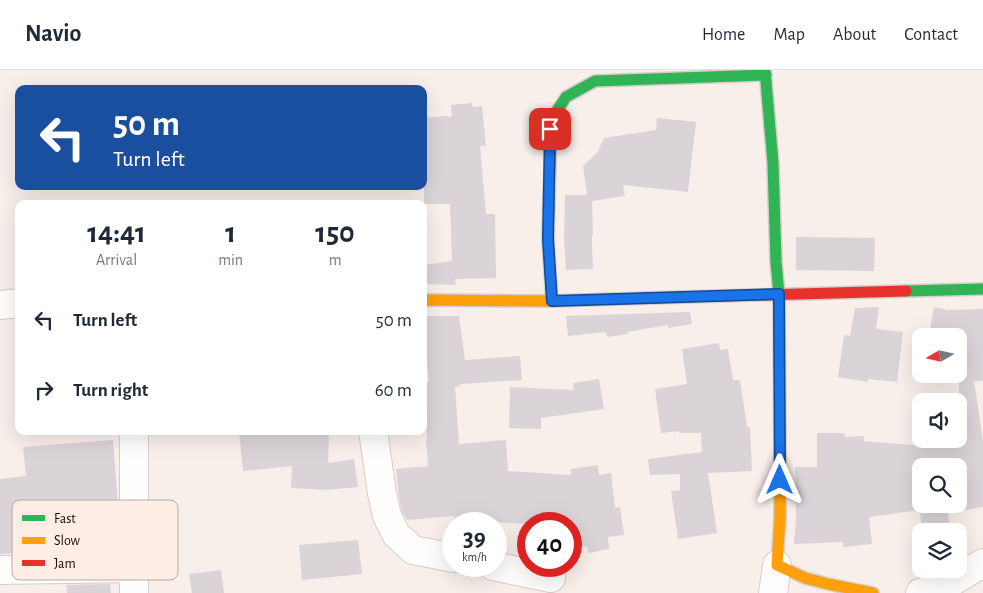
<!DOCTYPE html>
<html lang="en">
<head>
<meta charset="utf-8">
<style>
  :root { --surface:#fff; --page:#f2f2f3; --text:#1f2937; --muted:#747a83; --line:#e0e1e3 }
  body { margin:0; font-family:"Alegreya Sans",sans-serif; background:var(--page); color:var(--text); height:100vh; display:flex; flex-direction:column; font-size:19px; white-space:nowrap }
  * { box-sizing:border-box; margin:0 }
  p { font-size:16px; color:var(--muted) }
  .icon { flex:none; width:28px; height:28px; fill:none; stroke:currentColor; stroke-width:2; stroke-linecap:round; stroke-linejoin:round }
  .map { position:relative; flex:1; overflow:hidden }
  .sheet { position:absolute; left:15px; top:130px; width:412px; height:235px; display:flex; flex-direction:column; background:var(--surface); border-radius:10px; box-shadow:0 5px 20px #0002 }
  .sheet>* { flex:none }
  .banner { position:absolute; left:15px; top:15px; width:412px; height:105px; border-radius:10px; box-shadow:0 5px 20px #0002; background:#1a4fa0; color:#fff; overflow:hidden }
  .needle { width:32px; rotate:261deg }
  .fabs { position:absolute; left:912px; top:258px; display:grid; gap:10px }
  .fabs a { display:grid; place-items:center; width:55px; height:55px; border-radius:10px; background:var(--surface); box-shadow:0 5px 20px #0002; font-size:25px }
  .speed { position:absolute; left:442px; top:442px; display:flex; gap:10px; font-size:25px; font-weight:700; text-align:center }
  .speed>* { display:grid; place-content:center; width:65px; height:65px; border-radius:50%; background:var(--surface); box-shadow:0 5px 20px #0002; line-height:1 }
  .speed small { font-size:12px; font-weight:400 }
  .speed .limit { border:8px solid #d22; background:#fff; color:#111 }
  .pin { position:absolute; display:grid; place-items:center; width:42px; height:42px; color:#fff; margin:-21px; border-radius:10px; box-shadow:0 2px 8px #0006 }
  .me { position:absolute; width:55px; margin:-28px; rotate:0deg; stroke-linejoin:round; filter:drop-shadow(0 0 4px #0008) }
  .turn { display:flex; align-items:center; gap:18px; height:105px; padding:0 15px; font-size:22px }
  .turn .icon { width:65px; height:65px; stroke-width:2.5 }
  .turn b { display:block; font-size:35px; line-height:42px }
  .eta { display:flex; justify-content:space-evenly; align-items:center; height:85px; text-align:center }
  .eta b { font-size:30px; font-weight:700; line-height:35px }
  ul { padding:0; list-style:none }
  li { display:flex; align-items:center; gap:15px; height:70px; padding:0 15px }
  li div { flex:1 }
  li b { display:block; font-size:19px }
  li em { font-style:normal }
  header { display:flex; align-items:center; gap:30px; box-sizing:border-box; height:70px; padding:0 25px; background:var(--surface); border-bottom:1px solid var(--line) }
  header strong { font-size:24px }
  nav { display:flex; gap:28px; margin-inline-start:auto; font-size:18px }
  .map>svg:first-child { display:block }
  .building { fill:#dad3d8; fill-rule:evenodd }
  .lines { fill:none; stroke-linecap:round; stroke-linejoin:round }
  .street-casing { stroke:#d5cdc9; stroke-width:30 }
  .fast-casing { stroke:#d5cdc9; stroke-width:14 }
  .slow-casing { stroke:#d5cdc9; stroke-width:14 }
  .jam-casing { stroke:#d5cdc9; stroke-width:14 }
  .street { stroke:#fefdfc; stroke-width:28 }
  .fast { stroke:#30b455; stroke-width:11 }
  .slow { stroke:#ff9f0a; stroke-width:11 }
  .jam { stroke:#e5322d; stroke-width:11 }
  .route-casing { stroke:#114b97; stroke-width:12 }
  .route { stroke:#1a73e8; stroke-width:9 }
  .key { fill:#feede5; stroke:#b8aaa3; stroke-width:1 }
  .key-label { font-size:14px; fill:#130c09 }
</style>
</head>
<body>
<header>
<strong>Navio</strong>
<nav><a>Home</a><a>Map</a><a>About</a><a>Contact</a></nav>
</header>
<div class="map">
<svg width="983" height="523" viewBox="0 0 983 523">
  <rect width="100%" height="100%" fill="#f8efeb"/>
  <path class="building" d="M 472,33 L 473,37 L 482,36 L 486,76 L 480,76 L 486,144 L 495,144 L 496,208 L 455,209 L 456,215 L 424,214 L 424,195 L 452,191 L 450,134 L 424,134 L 424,48 L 446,46 L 452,47 L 451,35 Z
    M 657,48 L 696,52 L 688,122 L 623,115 L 625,126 L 592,131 L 593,166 L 592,166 L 592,177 L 593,199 L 566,200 L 564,169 L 565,125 L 587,125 L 583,96 L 597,83 L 604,68 L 656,60 Z
    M 796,167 L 875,168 L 874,201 L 796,200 Z
    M 879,237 L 876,259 L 903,262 L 897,312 L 868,309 L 868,312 L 838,307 L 844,265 L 850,266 L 855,238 Z
    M 934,237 L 948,240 L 983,239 L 983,311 L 974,311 L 983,371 L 983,437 L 948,443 L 950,461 L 922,461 L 920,440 L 869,447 L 872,474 L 843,477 L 843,472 L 794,474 L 796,448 L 795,397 L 817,397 L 817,363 L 845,363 L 845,367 L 864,366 L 864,371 L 949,378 L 947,369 L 959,369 L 959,297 L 964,296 L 963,266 L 929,266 ZM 921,396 L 959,396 L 959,434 L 921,434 Z
    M 690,242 L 692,254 L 668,258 L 668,255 L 627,262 L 628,264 L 607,267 L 606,262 L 568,266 L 566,246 Z
    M 424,246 L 459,246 L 465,290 L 520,286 L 522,310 L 460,314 L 460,316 L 455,317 L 459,374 L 506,370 L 508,401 L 571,405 L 571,399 L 598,395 L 599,405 L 611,403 L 615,438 L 620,437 L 624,465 L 608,467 L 609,479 L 588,483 L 587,476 L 576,478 L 573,454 L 525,454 L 483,451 L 482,454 L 454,454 L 455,446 L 407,450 L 402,441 L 399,428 L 396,399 L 428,396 L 426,370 L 427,370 L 424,322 L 427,322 L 426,312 L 429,312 L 425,276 L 427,276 Z
    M 719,273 L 720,280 L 728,279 L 733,310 L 740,310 L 747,357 L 750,357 L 752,401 L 708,403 L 717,463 L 678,469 L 671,421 L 680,420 L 680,404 L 650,405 L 648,389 L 702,382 L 701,363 L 679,363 L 679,361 L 661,363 L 655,319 L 687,314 L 682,279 Z
    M 599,309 L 604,339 L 541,348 L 541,359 L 509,358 L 510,317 L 574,320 L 573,313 Z
    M 239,361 L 329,361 L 328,393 L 354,389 L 358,417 L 327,420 L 291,418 L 292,396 L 243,401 Z
    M 113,370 L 118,434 L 118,483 L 52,484 L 51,482 L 42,484 L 19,484 L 19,483 L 0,484 L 0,409 L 26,406 L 23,377 Z
    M 358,470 L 362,504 L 302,510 L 299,475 Z
    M 221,500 L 224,523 L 192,523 L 189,504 Z
    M 110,514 L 111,523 L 67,523 L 66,515 Z"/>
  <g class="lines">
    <g class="street-casing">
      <path id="street" d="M 0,235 L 19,233
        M 134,361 L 134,523
        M 373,361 L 382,423 L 387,446 L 396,464 L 413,480 L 454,488
        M 493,496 L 551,508
        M 0,500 L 134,498
        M 773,523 L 777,495
        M 920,523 L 945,516 L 983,493"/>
    </g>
    <g class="fast-casing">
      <path id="fast" d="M 765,0 L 773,93 L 776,192 L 779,224 L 780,410
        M 906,221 L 983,219
        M 552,231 L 548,169 L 551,59 L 555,44 L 566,27 L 595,11 L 766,5"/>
    </g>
    <g class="slow-casing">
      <path id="slow" d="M 424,230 L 552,231 L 649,228
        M 780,410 L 780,448 L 777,495 L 805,508 L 828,514 L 873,523"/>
    </g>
    <g class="jam-casing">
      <path id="jam" d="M 649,228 L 906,221"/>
    </g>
    <use href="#street" class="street"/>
    <use href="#fast" class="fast"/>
    <use href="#slow" class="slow"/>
    <use href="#jam" class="jam"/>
  </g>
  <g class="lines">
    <g class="route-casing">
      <path id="route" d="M 550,59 L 548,169 L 552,231 L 779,224 L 780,410"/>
    </g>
    <use href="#route" class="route"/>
  </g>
  <rect x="12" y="430" width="166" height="80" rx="8" class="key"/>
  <rect x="22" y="445" width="23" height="6" fill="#30b455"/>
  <rect x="22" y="467" width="23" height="7" fill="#ff9f0a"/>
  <rect x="22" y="490" width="23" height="6" fill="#e5322d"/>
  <g class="key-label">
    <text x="54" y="453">Fast</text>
    <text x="54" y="475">Slow</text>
    <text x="54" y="498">Jam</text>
  </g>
</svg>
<div class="fabs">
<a><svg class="needle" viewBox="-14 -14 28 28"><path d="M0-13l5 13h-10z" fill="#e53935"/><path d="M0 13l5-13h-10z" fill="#747a83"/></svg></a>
<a><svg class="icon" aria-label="sound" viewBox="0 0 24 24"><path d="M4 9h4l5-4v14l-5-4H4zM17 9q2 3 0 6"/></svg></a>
<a><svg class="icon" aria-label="search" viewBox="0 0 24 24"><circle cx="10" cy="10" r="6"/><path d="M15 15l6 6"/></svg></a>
<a><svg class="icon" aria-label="layers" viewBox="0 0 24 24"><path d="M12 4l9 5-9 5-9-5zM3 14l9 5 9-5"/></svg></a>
</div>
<div class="speed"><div>39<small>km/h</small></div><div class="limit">40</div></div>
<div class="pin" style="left:550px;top:59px;background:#d93025"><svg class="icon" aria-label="arrive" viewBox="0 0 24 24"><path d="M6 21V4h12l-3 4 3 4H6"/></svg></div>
<svg class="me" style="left:780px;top:410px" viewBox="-20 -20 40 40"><path d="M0-17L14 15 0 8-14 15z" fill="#1a73e8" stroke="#fff" stroke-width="4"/></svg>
<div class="banner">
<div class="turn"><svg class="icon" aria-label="left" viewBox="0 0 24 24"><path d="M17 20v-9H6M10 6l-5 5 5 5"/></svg><div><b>50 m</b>Turn left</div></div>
</div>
<section class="sheet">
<div class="eta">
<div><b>14:41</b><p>Arrival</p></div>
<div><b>1</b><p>min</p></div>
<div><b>150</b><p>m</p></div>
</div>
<ul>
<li><svg class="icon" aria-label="left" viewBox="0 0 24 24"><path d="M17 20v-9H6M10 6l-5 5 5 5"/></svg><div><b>Turn left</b></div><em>50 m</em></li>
<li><svg class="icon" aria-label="right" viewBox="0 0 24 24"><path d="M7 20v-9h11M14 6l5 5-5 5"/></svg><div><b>Turn right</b></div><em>60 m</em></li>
</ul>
</section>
</div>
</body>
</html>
